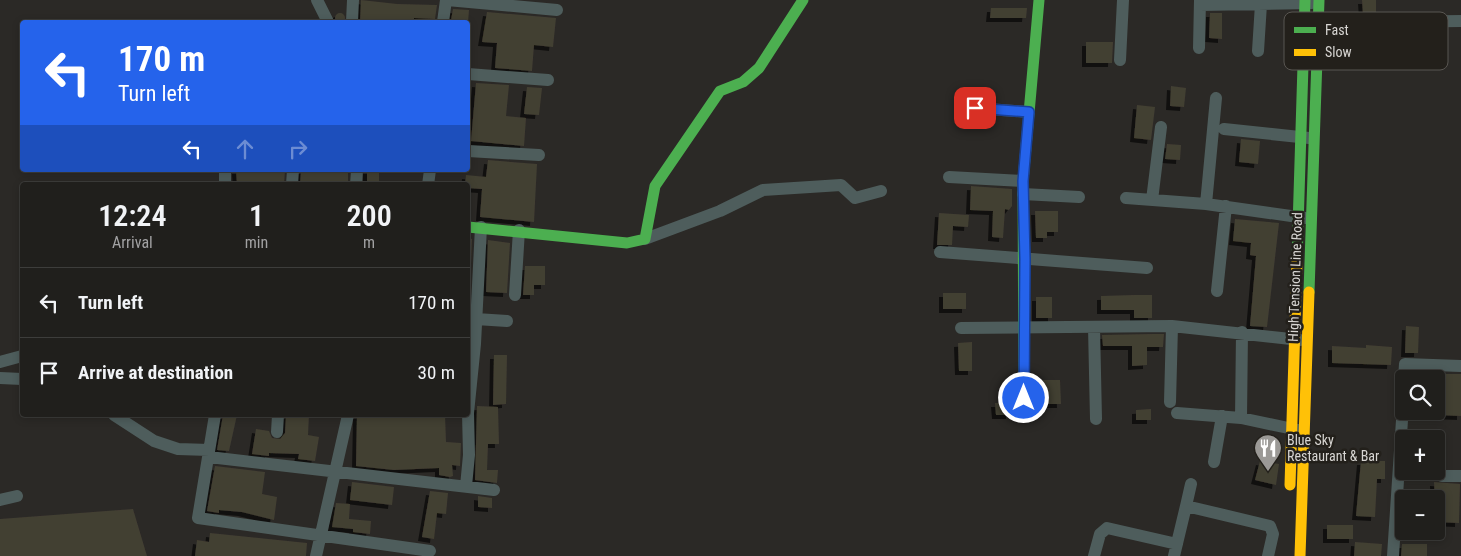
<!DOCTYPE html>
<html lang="en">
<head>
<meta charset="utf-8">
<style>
  :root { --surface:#201f1c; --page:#2d2c29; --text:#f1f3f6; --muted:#a2a2a3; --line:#3d3d3b }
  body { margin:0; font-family:"Roboto Condensed",sans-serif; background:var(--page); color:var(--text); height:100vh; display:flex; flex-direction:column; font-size:19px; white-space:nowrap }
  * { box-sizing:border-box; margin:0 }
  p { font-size:16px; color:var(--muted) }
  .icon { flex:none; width:28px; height:28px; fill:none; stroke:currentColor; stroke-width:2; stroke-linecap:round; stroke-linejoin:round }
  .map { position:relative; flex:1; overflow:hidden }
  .sheet { position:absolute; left:20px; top:182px; width:450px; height:235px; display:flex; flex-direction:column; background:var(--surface); border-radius:5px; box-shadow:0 2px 8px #0003,0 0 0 1px var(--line) }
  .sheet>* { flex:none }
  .hud { position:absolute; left:20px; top:20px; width:450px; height:152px; border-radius:5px; box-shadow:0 2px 8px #0003,0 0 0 1px var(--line); background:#2563eb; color:#fff; overflow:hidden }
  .fabs { position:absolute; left:1395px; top:370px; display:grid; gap:10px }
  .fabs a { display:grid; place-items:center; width:50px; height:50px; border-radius:5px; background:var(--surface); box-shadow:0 2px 8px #0003,0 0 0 1px var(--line); font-size:25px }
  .pin { position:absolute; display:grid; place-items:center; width:42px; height:42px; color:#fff; margin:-21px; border-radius:10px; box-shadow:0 2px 8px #0006 }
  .me { position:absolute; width:55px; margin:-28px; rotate:0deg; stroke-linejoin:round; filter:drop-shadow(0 0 4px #0008) }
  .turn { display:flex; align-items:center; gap:18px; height:105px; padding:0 15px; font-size:22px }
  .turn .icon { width:65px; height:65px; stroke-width:2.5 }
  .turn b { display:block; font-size:35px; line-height:42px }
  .lanes { display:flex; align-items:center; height:48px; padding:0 15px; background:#0003; justify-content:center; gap:25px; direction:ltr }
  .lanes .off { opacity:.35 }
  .eta { display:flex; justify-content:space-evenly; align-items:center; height:85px; text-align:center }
  .eta b { font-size:30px; font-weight:600; line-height:35px }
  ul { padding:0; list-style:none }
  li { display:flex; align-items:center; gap:15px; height:70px; padding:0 15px; border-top:1px solid var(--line) }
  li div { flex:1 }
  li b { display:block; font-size:19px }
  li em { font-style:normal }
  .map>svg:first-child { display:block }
  .building { fill:#433f33; filter:url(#shadow) }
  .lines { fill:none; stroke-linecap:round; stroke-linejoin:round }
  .street { stroke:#4e5d5c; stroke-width:12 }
  .fast { stroke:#4caf50; stroke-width:11 }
  .slow { stroke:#ffc107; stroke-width:11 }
  .route-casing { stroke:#184099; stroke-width:12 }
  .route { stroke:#2563eb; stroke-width:9 }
  .labels { text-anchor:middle; stroke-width:5; stroke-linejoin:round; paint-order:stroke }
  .street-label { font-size:14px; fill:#d7d5d2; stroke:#23201b }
  .poi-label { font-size:14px; fill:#d7d5d2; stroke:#23201b; text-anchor:start }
  .key { fill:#23201b; stroke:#595652; stroke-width:1 }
  .key-label { font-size:14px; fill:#d7d5d2 }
</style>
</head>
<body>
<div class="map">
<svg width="1461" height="556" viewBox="0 0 1461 556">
  <defs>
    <filter id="shadow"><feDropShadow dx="-4" dy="4" stdDeviation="0" flood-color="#0009"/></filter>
  </defs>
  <rect width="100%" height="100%" fill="#2b2926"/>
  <path class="building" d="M 361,0 L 397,4 L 437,5 L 435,19 L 414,18 L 414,22 L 360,22 Z
    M 1362,0 L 1376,0 L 1376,14 L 1363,14 Z
    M 991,8 L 1027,8 L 1026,18 L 990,18 Z
    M 453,9 L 469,10 L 468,22 L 451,20 Z
    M 487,12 L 556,18 L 553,47 L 534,45 L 532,71 L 495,68 L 497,43 L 482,42 Z
    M335 18a5 5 0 1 1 10 0a5 5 0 1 1-10 0Z
    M 1210,13 L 1222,13 L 1222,39 L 1209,38 Z
    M 1086,42 L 1113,42 L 1112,63 L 1086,63 Z
    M 476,83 L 509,85 L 506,116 L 526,118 L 524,146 L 471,141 Z
    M 1171,86 L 1186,88 L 1184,107 L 1170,106 Z
    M 527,87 L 542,88 L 539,115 L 524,114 Z
    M 1137,105 L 1155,107 L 1151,140 L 1134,138 Z
    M 1241,139 L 1260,141 L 1258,164 L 1239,162 Z
    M 1167,144 L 1181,145 L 1180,160 L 1165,159 Z
    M 488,160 L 537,164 L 534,222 L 480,217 L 482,189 L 468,188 L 468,185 L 465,185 L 466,175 L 486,177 Z
    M 236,170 L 285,170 L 284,185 L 237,185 Z
    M 301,170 L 348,170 L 348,185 L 300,185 Z
    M 367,170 L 379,170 L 379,182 L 367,182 Z
    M 971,186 L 1012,189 L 1012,206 L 1009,210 L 1005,209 L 1003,238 L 992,237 L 993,211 L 970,210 Z
    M 1035,211 L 1058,211 L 1058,232 L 1047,232 L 1047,238 L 1036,238 Z
    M 939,213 L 969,215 L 968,227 L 953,226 L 952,245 L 937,245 Z
    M 1235,219 L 1279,223 L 1267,327 L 1250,326 L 1256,256 L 1250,255 L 1251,243 L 1233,241 Z
    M 468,238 L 472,239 L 470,290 L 468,290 Z
    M 488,240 L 510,243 L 507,293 L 486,292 Z
    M 525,266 L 545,266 L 545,285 L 534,285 L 534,295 L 523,295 Z
    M 943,293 L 966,293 L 966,309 L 943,309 Z
    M 1134,295 L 1152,295 L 1152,318 L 1134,318 L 1134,310 L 1101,310 L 1101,296 Z
    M 1036,297 L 1052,297 L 1052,318 L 1036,318 Z
    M 1406,326 L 1419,327 L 1418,353 L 1405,353 Z
    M 1152,334 L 1164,334 L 1163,347 L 1147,347 L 1147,365 L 1132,366 L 1132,346 L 1103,346 L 1102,335 Z
    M 972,342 L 972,371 L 959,371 L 958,343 Z
    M 1366,345 L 1392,347 L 1391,365 L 1332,363 L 1332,346 L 1366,348 Z
    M 494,355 L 507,355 L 506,404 L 493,405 Z
    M 1440,374 L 1461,374 L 1461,416 L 1437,415 Z
    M 1035,380 L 1060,380 L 1061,404 L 1034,404 Z
    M 995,403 L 1010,403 L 1010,415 L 996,415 Z
    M 477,406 L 498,407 L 499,444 L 488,444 L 487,470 L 498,470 L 497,483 L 475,480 Z
    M 1151,409 L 1151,420 L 1136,420 L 1136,410 Z
    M 223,415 L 237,415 L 229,451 L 217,450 Z
    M 286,415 L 309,415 L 308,435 L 319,437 L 315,461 L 298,459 L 299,454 L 269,453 L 269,456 L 252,454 L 256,429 L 269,431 L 272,438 L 280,439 L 285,433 Z
    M 357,415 L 445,415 L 446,442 L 461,443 L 460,466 L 452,465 L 453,476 L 450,477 L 439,475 L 439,468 L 394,470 L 356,466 Z
    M 1260,461 L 1279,464 L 1276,485 L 1255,480 Z
    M 1361,461 L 1385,461 L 1385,479 L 1377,479 L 1375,517 L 1356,516 Z
    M 215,466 L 265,472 L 262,494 L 277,497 L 274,520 L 242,512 L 219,510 L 219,513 L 207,511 Z
    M 352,482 L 394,487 L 392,505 L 350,500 Z
    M 1434,482 L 1460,484 L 1459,523 L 1436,522 Z
    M 430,491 L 448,493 L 446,514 L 437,513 L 434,539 L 422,537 Z
    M 478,496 L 492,498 L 492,508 L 478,507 Z
    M 336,503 L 350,504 L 349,519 L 371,521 L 370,534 L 353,532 L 353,529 L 332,527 Z
    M 133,509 L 147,556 L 0,556 L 0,519 Z
    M 1327,525 L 1353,525 L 1353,539 L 1327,539 Z
    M 210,533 L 307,543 L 306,556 L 195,556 L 197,540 L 209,542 Z
    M 1355,542 L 1382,544 L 1381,556 L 1354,556 Z
    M 1402,544 L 1427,544 L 1427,556 L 1401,556 Z"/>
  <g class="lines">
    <path class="street" d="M 317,0 L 328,22
      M 447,0 L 557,10
      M 1200,5 L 1312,3
      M 352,22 L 353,0
      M 443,22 L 446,0
      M 1311,23 L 1461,21
      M 1199,48 L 1200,0
      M 1258,51 L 1261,4
      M 1120,60 L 1123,0
      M 468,74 L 548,80
      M 975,108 L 1029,112
      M 1224,129 L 1309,138
      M 468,151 L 539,155
      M 949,177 L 1023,181
      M 225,185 L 225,173
      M 292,185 L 293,170
      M 356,185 L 357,170
      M 428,185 L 430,170
      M 1023,194 L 1079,197
      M 1126,198 L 1206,204 L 1305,218
      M 1152,200 L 1161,127
      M 1206,204 L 1216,98
      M 645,239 L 720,211 L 763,190 L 841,185 L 855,198 L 881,191
      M 940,252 L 1147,268
      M 1217,291 L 1226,206
      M 515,295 L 519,230
      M 476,319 L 507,321
      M 1094,327 L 1096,419
      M 961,328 L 1172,326 L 1300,340
      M 0,362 L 22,356
      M 0,378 L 22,379
      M 1404,379 L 1405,364 L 1461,366
      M 1170,402 L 1172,326
      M 1177,413 L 1241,418 L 1298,430
      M 114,415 L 154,441 L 178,449 L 209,450
      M 215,415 L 198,518 L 430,551
      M 1241,418 L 1242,332
      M 277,432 L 278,415
      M 209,457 L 494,490
      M 1214,462 L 1222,416
      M 1442,476 L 1461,476
      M 466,486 L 469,455 L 468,413 L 475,344 L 481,227
      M 0,500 L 17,496
      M 1186,506 L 1191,484
      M 316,556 L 348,415
      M 1094,556 L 1100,534 L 1107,528 L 1177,544
      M 1174,556 L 1186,506 L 1270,526 L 1273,534 L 1268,556
      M 1393,556 L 1404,390"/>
    <path class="fast" d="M 468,227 L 627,243 L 645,239 L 655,186 L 720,91 L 743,82 L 759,68 L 803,0
      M 1297,260 L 1305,0
      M 1309,292 L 1319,0
      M 1024,398 L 1023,181 L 1039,0"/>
    <path class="slow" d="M 1290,485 L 1297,260
      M 1300,556 L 1309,292"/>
  </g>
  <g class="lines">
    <g class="route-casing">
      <path id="route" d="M 975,108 L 1029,112 L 1023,181 L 1025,259 L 1024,398"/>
    </g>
    <use href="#route" class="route"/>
  </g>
  <defs>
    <g id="restaurant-pin" transform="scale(1.4375)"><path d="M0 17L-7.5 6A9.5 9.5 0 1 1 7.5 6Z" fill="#9b9996" stroke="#23201b"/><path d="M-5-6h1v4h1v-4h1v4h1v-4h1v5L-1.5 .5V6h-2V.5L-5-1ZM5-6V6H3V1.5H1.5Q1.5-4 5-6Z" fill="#fff"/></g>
  </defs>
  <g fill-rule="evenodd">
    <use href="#restaurant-pin" x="1268" y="448"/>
  </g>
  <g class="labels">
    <g class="street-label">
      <text transform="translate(1295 277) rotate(-88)" y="5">High Tension Line Road</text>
    </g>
    <g class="poi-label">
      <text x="1287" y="445">Blue Sky<tspan x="1287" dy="16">Restaurant &amp; Bar</tspan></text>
    </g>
  </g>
  <rect x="1284" y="12" width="164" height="58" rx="8" class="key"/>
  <rect x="1294" y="27" width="22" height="6" fill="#4caf50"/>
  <rect x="1294" y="49" width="22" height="7" fill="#ffc107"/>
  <g class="key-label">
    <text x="1325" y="35">Fast</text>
    <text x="1325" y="57">Slow</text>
  </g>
</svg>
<div class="fabs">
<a><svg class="icon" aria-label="search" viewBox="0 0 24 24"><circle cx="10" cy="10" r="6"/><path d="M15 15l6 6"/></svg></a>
<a>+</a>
<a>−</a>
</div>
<div class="pin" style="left:975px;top:108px;background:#d93025"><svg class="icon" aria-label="arrive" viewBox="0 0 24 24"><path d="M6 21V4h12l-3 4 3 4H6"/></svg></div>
<svg class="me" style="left:1024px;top:398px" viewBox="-20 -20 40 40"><circle r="17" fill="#2563eb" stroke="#fff" stroke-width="3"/><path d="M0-11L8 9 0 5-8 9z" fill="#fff"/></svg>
<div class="hud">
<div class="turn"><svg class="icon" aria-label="left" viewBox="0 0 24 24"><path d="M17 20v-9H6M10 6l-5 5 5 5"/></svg><div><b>170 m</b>Turn left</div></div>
<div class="lanes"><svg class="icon" aria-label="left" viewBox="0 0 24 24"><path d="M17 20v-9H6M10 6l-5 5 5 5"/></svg><svg class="icon off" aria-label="ahead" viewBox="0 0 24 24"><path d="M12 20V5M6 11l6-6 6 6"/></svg><svg class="icon off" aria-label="right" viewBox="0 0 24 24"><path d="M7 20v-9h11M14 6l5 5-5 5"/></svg></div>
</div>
<section class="sheet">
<div class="eta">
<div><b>12:24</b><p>Arrival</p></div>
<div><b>1</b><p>min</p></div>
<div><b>200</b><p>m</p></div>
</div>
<ul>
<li><svg class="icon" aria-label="left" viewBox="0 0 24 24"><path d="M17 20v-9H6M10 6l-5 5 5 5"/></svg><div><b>Turn left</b></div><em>170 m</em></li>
<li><svg class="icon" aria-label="arrive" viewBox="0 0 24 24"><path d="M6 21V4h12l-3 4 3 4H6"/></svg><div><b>Arrive at destination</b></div><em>30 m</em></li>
</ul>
</section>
</div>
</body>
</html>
